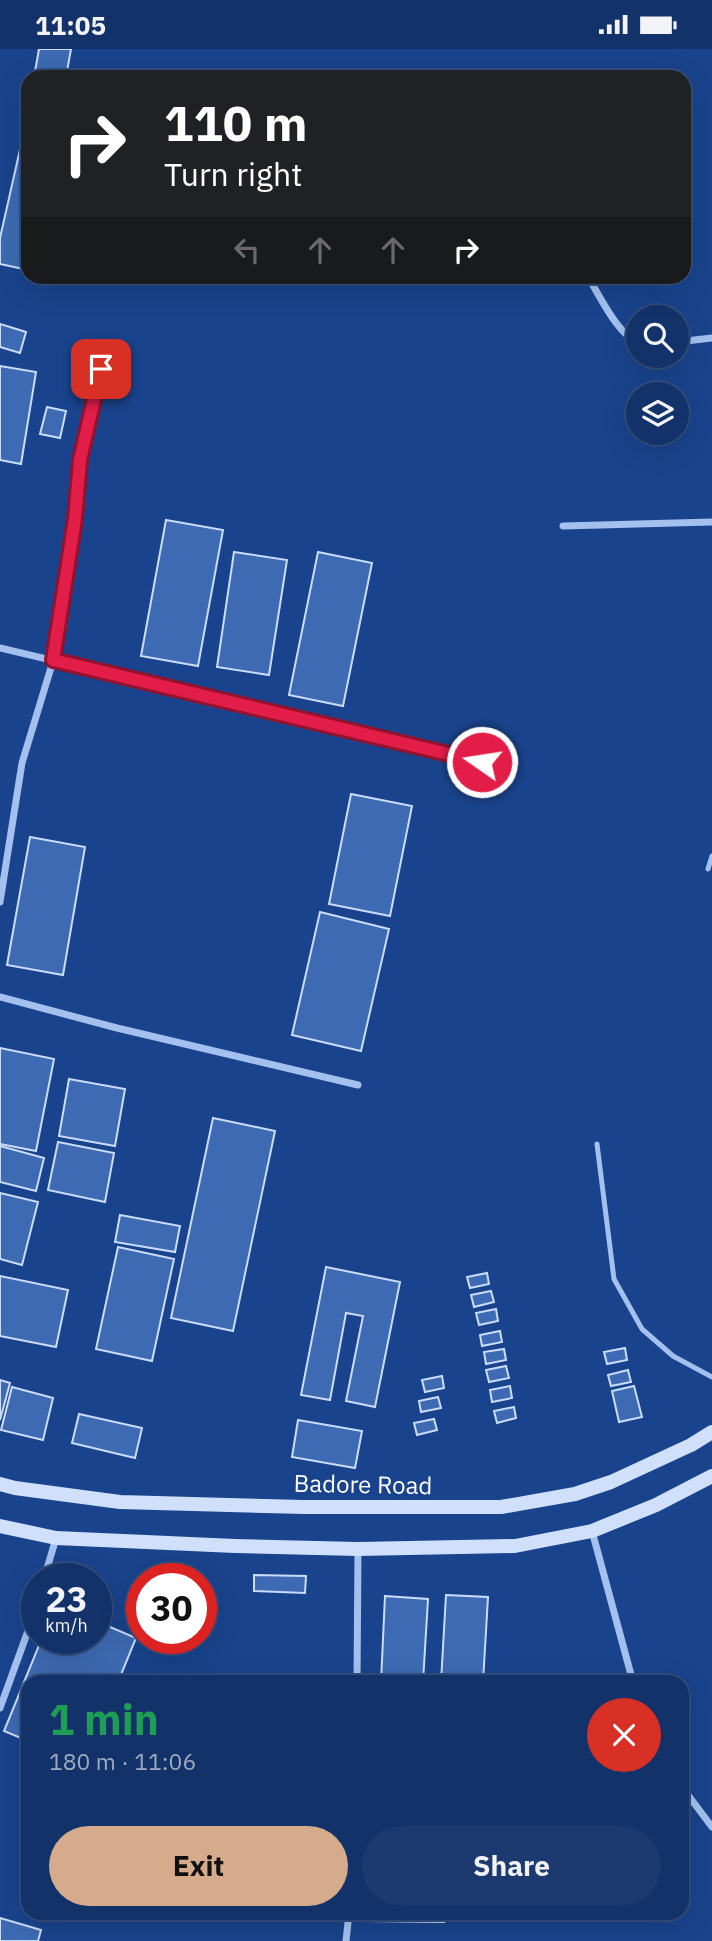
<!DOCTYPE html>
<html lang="en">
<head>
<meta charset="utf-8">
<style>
  :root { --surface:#133269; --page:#1c3a6f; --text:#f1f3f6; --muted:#9daac0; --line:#324d7d; --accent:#d6ab8b }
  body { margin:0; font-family:"IBM Plex Sans",sans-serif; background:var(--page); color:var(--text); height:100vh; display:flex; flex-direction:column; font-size:26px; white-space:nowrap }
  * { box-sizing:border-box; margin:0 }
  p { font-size:23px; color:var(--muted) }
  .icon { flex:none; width:38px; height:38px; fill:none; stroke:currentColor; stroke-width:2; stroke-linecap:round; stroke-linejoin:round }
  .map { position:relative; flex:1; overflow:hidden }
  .details { position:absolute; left:21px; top:1626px; width:668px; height:245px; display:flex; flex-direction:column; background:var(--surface); border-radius:21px; box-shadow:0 7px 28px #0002,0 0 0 2px var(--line) }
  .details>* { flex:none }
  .hud { position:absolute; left:21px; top:21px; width:670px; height:214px; border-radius:21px; box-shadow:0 7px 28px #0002,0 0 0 2px var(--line); background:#202124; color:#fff; overflow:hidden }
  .fabs { position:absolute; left:626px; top:256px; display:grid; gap:14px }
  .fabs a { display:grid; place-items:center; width:63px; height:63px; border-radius:50%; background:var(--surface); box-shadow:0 7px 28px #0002,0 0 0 2px var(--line); font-size:35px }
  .speed { position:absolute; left:21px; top:1514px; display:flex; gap:14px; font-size:35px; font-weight:700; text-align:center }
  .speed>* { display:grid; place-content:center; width:91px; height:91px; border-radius:50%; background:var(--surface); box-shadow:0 7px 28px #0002,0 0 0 2px var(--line); line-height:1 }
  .speed small { font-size:18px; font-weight:400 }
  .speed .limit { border:10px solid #d22; background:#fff; color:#111 }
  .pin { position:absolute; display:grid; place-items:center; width:60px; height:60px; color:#fff; margin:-30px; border-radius:14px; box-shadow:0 4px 10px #0006 }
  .me { position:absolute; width:77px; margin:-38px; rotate:283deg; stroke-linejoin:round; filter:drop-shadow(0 0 5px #0008) }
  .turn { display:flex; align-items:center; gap:24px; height:147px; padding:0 28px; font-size:32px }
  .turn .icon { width:91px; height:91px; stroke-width:2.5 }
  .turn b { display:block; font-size:49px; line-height:60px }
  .lanes { display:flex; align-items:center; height:66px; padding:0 28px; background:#0003; justify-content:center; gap:35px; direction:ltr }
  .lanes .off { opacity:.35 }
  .round { display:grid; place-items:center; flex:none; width:74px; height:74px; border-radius:37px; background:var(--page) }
  .overview { display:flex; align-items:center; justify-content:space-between; height:119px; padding:0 28px }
  h1 { font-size:42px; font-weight:700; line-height:52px; color:#1e9e55 }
  .action { display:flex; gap:14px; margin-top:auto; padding:14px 28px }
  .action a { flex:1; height:80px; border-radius:42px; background:var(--accent); color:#111; font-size:28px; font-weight:700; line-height:80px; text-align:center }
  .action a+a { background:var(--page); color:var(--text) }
  .status { display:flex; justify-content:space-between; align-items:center; height:49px; padding:0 35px; background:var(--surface); direction:ltr }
  .status svg { height:19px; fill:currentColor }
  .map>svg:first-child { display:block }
  .building { fill:#3d6ab2; stroke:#c9dcfa; stroke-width:2 }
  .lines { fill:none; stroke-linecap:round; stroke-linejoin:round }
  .lane { stroke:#a3c0ee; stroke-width:5 }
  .street { stroke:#a3c0ee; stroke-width:7 }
  .secondary { stroke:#d0e0fa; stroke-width:14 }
  .route-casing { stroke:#92132f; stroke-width:18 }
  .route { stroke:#e11d48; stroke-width:12 }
  .labels { text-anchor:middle; stroke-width:5; stroke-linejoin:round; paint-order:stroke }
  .street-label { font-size:24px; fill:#fff; stroke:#19438c }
</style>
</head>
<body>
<div class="status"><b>11:05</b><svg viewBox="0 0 49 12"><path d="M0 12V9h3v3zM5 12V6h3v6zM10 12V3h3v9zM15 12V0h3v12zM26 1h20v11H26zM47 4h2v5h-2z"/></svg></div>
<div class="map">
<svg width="712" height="1892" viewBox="0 0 712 1892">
  <rect width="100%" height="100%" fill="#19438c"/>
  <path class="building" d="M 39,0 L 71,0 L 66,28 L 34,28 Z
    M 28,65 L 28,221 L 0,215 L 0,189 Z
    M 0,275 L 26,283 L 20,304 L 0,298 Z
    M 0,317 L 36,323 L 21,415 L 0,411 Z
    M 47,358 L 66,362 L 60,389 L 40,385 Z
    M 166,471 L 223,481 L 198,617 L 141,607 Z
    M 234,503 L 287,511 L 269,626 L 217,618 Z
    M 318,503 L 372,514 L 343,657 L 289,646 Z
    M 351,745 L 412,757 L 390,867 L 329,855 Z
    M 30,788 L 85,798 L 63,926 L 7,916 Z
    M 320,863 L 389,880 L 361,1002 L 292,986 Z
    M 0,999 L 54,1010 L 36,1102 L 0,1095 Z
    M 69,1030 L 125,1040 L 115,1097 L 59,1087 Z
    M 213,1069 L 275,1082 L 233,1282 L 171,1269 Z
    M 58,1093 L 114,1104 L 105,1153 L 48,1141 Z
    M 0,1097 L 44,1109 L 36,1142 L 0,1133 Z
    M 0,1144 L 38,1153 L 22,1216 L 0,1210 Z
    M 120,1166 L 180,1177 L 175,1203 L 115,1193 Z
    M 118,1198 L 174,1210 L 152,1312 L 96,1300 Z
    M 326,1218 L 400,1233 L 375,1358 L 346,1352 L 363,1267 L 346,1264 L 330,1351 L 301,1346 Z
    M 487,1224 L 489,1235 L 470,1239 L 467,1228 Z
    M 0,1227 L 68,1241 L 56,1298 L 0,1287 Z
    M 491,1242 L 494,1253 L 474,1258 L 471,1246 Z
    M 496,1260 L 498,1272 L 479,1276 L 476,1264 Z
    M 500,1282 L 502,1293 L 482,1297 L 480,1286 Z
    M 625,1299 L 627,1311 L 607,1315 L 604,1303 Z
    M 504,1300 L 506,1311 L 486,1315 L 484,1303 Z
    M 506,1317 L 509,1329 L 489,1333 L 486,1321 Z
    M 628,1321 L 631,1333 L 611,1337 L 608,1326 Z
    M 442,1327 L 444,1339 L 425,1343 L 422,1331 Z
    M 0,1331 L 10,1334 L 0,1371 Z
    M 510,1337 L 512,1349 L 492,1353 L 490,1341 Z
    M 634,1337 L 642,1368 L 619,1373 L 612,1342 Z
    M 12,1338 L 53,1349 L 43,1391 L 1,1381 Z
    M 438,1348 L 441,1359 L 421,1363 L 419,1352 Z
    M 514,1358 L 516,1369 L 497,1374 L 494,1362 Z
    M 79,1365 L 142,1379 L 135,1409 L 72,1394 Z
    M 434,1370 L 437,1381 L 417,1386 L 414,1374 Z
    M 298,1371 L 362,1382 L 355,1419 L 292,1408 Z
    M 254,1526 L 306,1527 L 305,1544 L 254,1542 Z
    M 446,1546 L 488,1548 L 483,1633 L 441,1633 Z
    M 385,1547 L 428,1550 L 423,1633 L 381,1633 Z
    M 96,1572 L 136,1589 L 118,1633 L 28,1633 L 28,1692 L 4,1682 L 42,1589 L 96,1589 Z
    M 367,1864 L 444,1864 L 444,1873 L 367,1872 Z
    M 0,1869 L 41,1881 L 38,1892 L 0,1892 Z"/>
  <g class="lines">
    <path class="lane" d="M 708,820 L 712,807
      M 597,1095 L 614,1230 L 642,1280 L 673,1307 L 712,1328"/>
    <path class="street" d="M 588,228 C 600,247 617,285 639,294
      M 677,293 L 712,289
      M 563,477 L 712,473
      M 0,599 L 482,713
      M 0,853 L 22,714 L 53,612 L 75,470 L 80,411 L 106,298
      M 0,948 L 117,979 L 358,1036
      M 592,1482 L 633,1633
      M 44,1530 L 56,1489
      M 357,1633 L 358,1500
      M 0,1659 L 37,1557
      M 682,1738 L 712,1778
      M 346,1892 L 349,1864"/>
    <path class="secondary" d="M 0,1435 L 15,1439 L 120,1453 L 304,1458 L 501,1458 L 575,1445 L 611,1433 L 691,1396 L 712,1383
      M 0,1477 L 56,1489 L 235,1497 L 358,1500 L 515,1497 L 592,1482 L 656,1456 L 712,1427"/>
  </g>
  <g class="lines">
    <g class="route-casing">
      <path id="route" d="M 101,320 L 80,411 L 75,470 L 53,611 L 482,713"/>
    </g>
    <use href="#route" class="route"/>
  </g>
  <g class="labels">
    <g class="street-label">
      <text transform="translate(363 1436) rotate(1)" y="8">Badore Road</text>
    </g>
  </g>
</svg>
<div class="fabs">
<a><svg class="icon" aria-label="search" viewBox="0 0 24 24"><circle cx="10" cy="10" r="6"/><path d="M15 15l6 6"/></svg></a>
<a><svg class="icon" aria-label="layers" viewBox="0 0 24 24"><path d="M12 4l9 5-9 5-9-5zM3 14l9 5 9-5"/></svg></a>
</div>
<div class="speed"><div>23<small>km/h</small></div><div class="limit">30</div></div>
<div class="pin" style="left:101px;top:320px;background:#d93025"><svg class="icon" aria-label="arrive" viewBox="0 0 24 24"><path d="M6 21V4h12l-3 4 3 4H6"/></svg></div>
<svg class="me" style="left:482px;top:713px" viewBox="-20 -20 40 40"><circle r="17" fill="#e11d48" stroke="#fff" stroke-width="3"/><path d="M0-11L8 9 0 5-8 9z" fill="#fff"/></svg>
<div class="hud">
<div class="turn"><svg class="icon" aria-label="right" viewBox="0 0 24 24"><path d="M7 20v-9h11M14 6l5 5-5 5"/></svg><div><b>110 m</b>Turn right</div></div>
<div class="lanes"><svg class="icon off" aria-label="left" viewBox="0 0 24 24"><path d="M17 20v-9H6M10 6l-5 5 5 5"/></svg><svg class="icon off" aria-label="ahead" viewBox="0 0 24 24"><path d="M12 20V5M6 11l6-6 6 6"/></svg><svg class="icon off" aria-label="ahead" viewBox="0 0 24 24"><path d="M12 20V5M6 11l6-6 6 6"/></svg><svg class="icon" aria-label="right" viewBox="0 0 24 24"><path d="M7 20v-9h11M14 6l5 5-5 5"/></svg></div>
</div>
<section class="details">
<div class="overview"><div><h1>1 min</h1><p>180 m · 11:06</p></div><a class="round" style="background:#d93025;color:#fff"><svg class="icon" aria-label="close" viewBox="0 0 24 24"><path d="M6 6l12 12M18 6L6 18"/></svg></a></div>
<div class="action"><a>Exit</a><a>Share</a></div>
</section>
</div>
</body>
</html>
